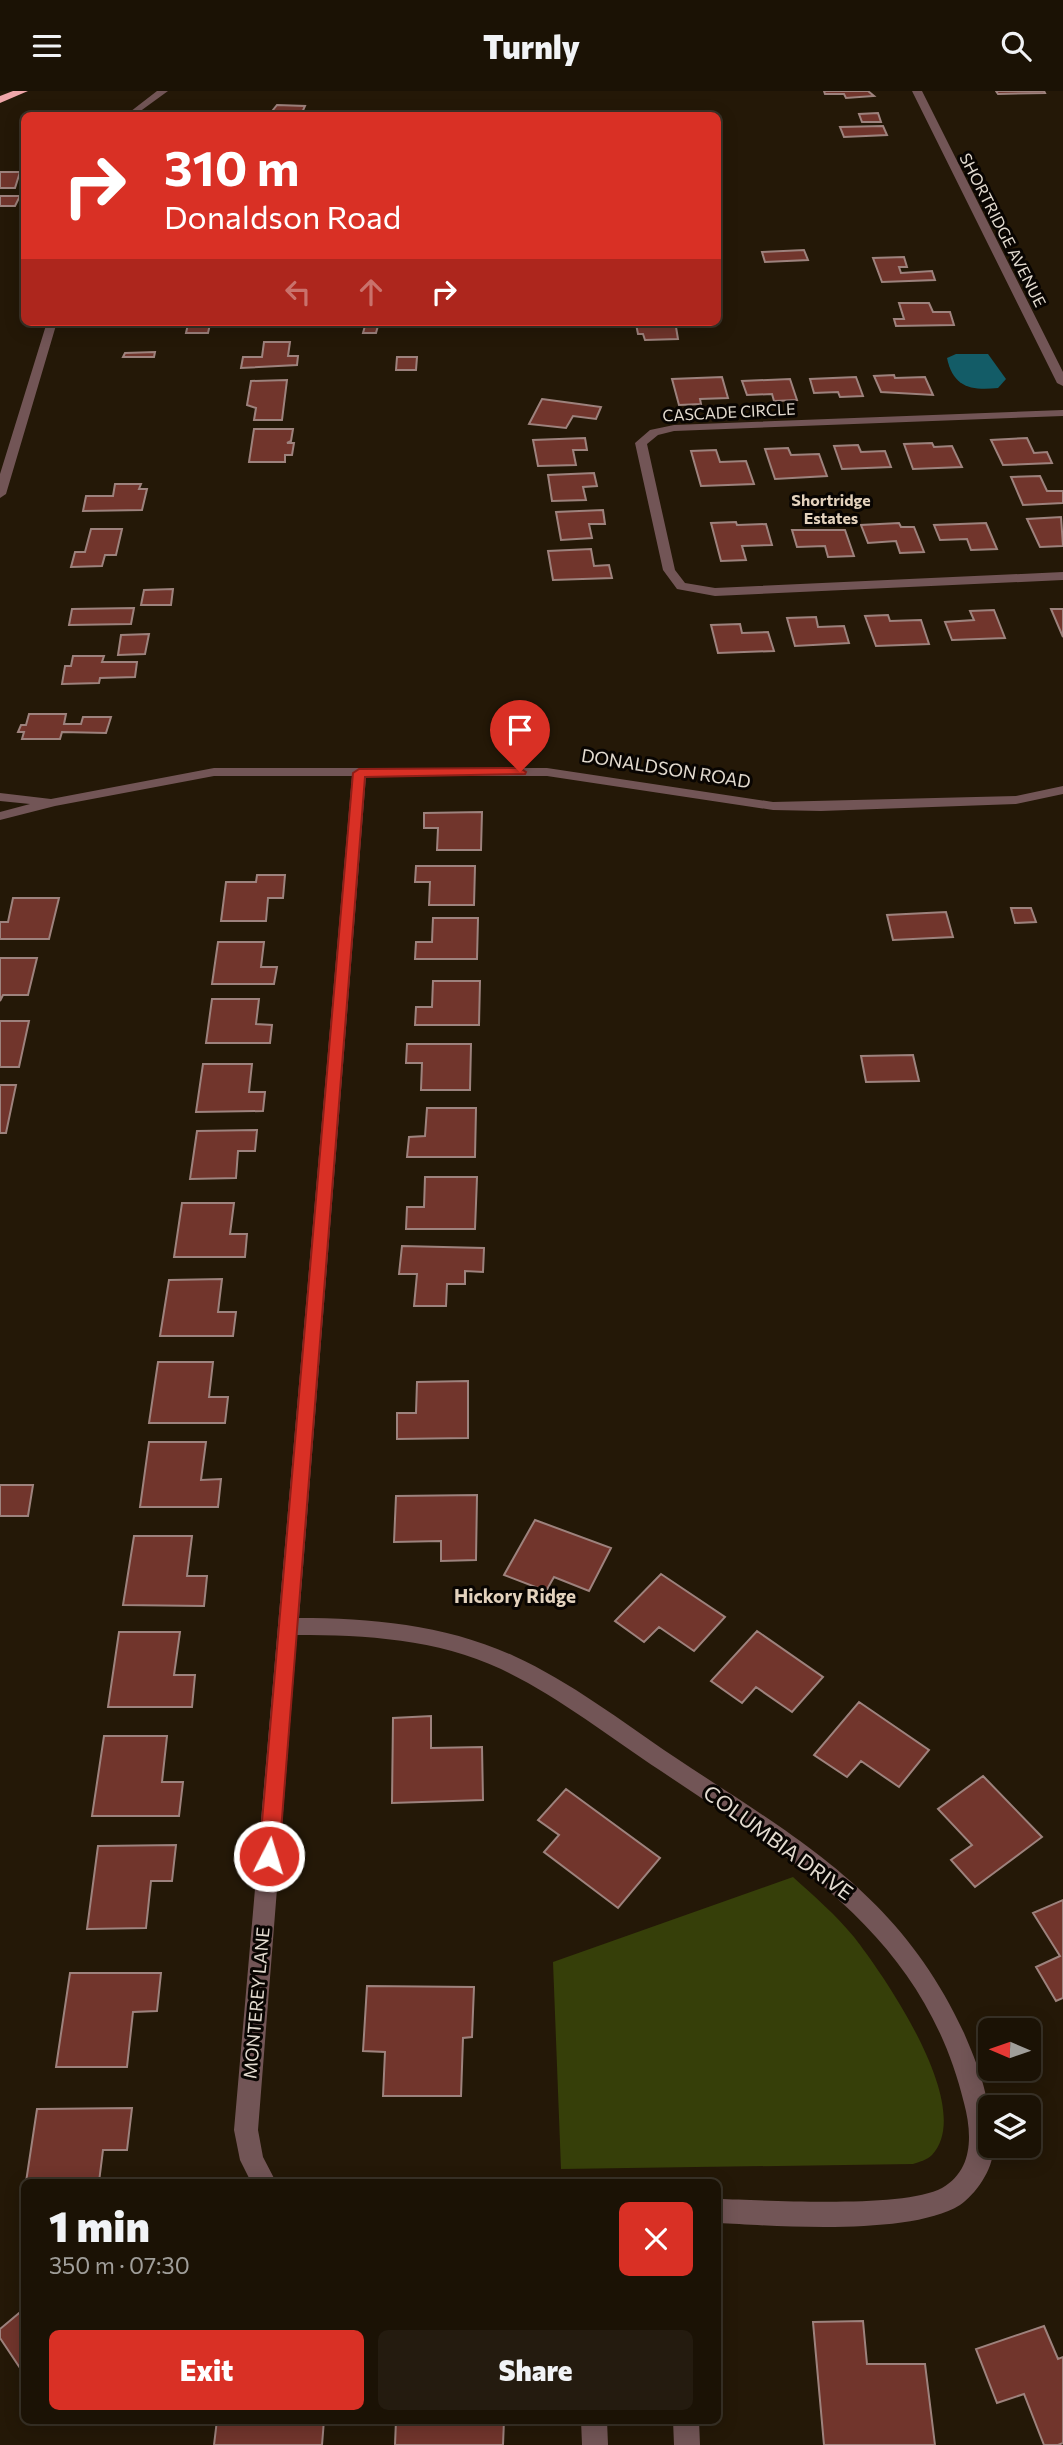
<!DOCTYPE html>
<html lang="en">
<head>
<meta charset="utf-8">
<style>
  :root { --surface:#1b1205; --page:#241b0f; --text:#f1f3f6; --muted:#a09e9a; --line:#393227; --accent:#d93025 }
  body { margin:0; font-family:Commissioner,sans-serif; background:var(--page); color:var(--text); height:100vh; display:flex; flex-direction:column; font-size:26px; white-space:nowrap }
  * { box-sizing:border-box; margin:0 }
  p { font-size:23px; color:var(--muted) }
  .icon { flex:none; width:38px; height:38px; fill:none; stroke:currentColor; stroke-width:2; stroke-linecap:round; stroke-linejoin:round }
  .map { position:relative; flex:1; overflow:hidden }
  .side { position:absolute; left:21px; top:2088px; width:700px; height:245px; display:flex; flex-direction:column; background:var(--surface); border-radius:10px; box-shadow:0 4px 18px #0003,0 0 0 2px var(--line) }
  .side>* { flex:none }
  .hud { position:absolute; left:21px; top:21px; width:700px; height:214px; border-radius:10px; box-shadow:0 4px 18px #0003,0 0 0 2px var(--line); background:#d93025; color:#fff; overflow:hidden }
  .needle { width:46px; rotate:272deg }
  .tools { position:absolute; left:978px; top:1927px; display:grid; gap:14px }
  .tools a { display:grid; place-items:center; width:63px; height:63px; border-radius:10px; background:var(--surface); box-shadow:0 4px 18px #0003,0 0 0 2px var(--line); font-size:35px }
  .pin { position:absolute; display:grid; place-items:center; width:60px; height:60px; color:#fff; margin:-72px -30px; border-radius:50% 50% 50% 0; rotate:-45deg; box-shadow:0 0 7px #0007 }
  .pin .icon { rotate:45deg }
  .me { position:absolute; width:77px; margin:-38px; rotate:5deg; stroke-linejoin:round; filter:drop-shadow(0 0 5px #0008) }
  .turn { display:flex; align-items:center; gap:24px; height:147px; padding:0 28px; font-size:32px }
  .turn .icon { width:91px; height:91px; stroke-width:2.5 }
  .turn b { display:block; font-size:49px; line-height:60px }
  .lanes { display:flex; align-items:center; height:66px; padding:0 28px; background:#0003; justify-content:center; gap:35px; direction:ltr }
  .lanes .off { opacity:.35 }
  .round { display:grid; place-items:center; flex:none; width:74px; height:74px; border-radius:10px; background:var(--page) }
  .summary { display:flex; align-items:center; justify-content:space-between; height:119px; padding:0 28px }
  h1 { font-size:42px; font-weight:800; line-height:52px }
  .button { display:flex; gap:14px; margin-top:auto; padding:14px 28px }
  .button a { flex:1; height:80px; border-radius:10px; background:var(--accent); color:#fff; font-size:28px; font-weight:800; line-height:80px; text-align:center }
  .button a+a { background:var(--page); color:var(--text) }
  header { display:flex; justify-content:space-between; align-items:center; height:91px; padding:0 28px; background:var(--surface); font-size:32px; font-weight:800 }
  .map>svg:first-child { display:block }
  .green { fill:#363f09 }
  .water { fill:#135c67 }
  .building { fill:#71352c; stroke:#9d827d; stroke-width:2 }
  .lines { fill:none; stroke-linecap:round; stroke-linejoin:round }
  .minor { fill:#725556; fill-rule:evenodd }
  .highway { fill:#efa6a9; fill-rule:evenodd }
  .route { fill:#d93025; stroke:#8d1f18; stroke-width:2 }
  .labels { text-anchor:middle; stroke-width:6; stroke-linejoin:round; paint-order:stroke }
  .far-street-label { font-size:16px; fill:#e3dbd0; stroke:#090502 }
  .far-neighbourhood-label { font-size:16px; font-weight:bold; fill:#e3d2bd; stroke:#090502 }
  .street-label { font-size:18px; fill:#e3dbd0; stroke:#090502 }
  .neighbourhood-label { font-size:19px; font-weight:bold; fill:#e3d2bd; stroke:#090502 }
  .near-street-label { font-size:21px; fill:#e3dbd0; stroke:#090502 }
</style>
</head>
<body>
<header><svg class="icon" aria-label="menu" viewBox="0 0 24 24"><path d="M4 6h16M4 12h16M4 18h16"/></svg>Turnly<svg class="icon" aria-label="search" viewBox="0 0 24 24"><circle cx="10" cy="10" r="6"/><path d="M15 15l6 6"/></svg></header>
<div class="map">
<svg width="1063" height="2354" viewBox="0 0 1063 2354">
  <rect width="100%" height="100%" fill="#241807"/>
  <path class="green" d="M 793,1786 C 814,1805 836,1824 854,1846 C 885,1886 976,2017 932,2064 C 927,2069 919,2071 913,2073 L 561,2078 L 553,1871 Z"/>
  <path class="water" d="M 956,263 L 988,263 L 1006,288 L 998,297 C 971,300 953,296 947,267 Z"/>
  <path class="building" d="M 824,0 L 868,0 L 874,5 L 846,7 L 844,3 L 825,3 Z
    M 996,0 L 1044,0 L 1045,2 L 998,3 Z
    M 277,14 L 305,15 L 301,24 L 269,24 Z
    M 878,22 L 881,31 L 862,31 L 859,23 Z
    M 883,35 L 887,44 L 844,46 L 840,36 Z
    M 0,81 L 20,81 L 15,97 L 0,97 Z
    M 0,105 L 20,105 L 15,115 L 0,115 Z
    M 804,159 L 808,169 L 765,171 L 762,161 Z
    M 904,166 L 907,176 L 899,176 L 901,182 L 932,180 L 935,189 L 882,191 L 873,167 Z
    M 899,212 L 929,212 L 933,221 L 950,221 L 954,234 L 896,235 L 894,228 L 904,228 Z
    M 366,231 L 379,231 L 376,242 L 363,242 Z
    M 641,231 L 691,231 L 692,236 L 676,236 L 678,248 L 645,249 L 643,243 L 638,243 L 636,233 Z
    M 188,233 L 210,233 L 208,242 L 186,242 Z
    M 264,251 L 290,251 L 288,265 L 298,265 L 297,274 L 241,277 L 243,266 L 262,266 Z
    M 155,261 L 154,266 L 123,266 L 125,262 Z
    M 397,266 L 417,266 L 416,279 L 396,279 Z
    M 894,284 L 895,287 L 925,286 L 933,304 L 881,301 L 874,285 Z
    M 722,286 L 728,307 L 700,308 L 701,313 L 679,314 L 672,288 Z
    M 856,286 L 863,305 L 840,306 L 838,301 L 814,302 L 810,288 Z
    M 790,288 L 797,309 L 774,310 L 772,303 L 747,304 L 742,290 Z
    M 287,289 L 282,329 L 254,329 L 256,317 L 247,314 L 251,290 Z
    M 542,308 L 579,313 L 601,316 L 596,328 L 573,325 L 566,337 L 529,333 Z
    M 254,338 L 293,338 L 291,350 L 287,352 L 294,352 L 292,364 L 285,364 L 285,371 L 249,371 Z
    M 585,347 L 587,359 L 573,359 L 576,374 L 538,375 L 533,349 Z
    M 1027,347 L 1034,362 L 1047,361 L 1052,372 L 1003,374 L 991,349 Z
    M 932,352 L 934,356 L 952,355 L 962,376 L 913,378 L 904,353 Z
    M 858,354 L 861,361 L 885,360 L 891,376 L 842,378 L 834,355 Z
    M 788,357 L 791,364 L 819,363 L 827,385 L 775,388 L 765,358 Z
    M 716,359 L 720,371 L 746,370 L 754,393 L 701,395 L 691,360 Z
    M 594,382 L 597,395 L 583,396 L 586,409 L 552,410 L 548,384 Z
    M 1040,385 L 1047,400 L 1063,400 L 1063,412 L 1023,414 L 1011,386 Z
    M 115,393 L 141,393 L 139,398 L 147,398 L 142,419 L 83,420 L 86,405 L 113,405 Z
    M 603,419 L 605,433 L 589,433 L 592,447 L 561,449 L 556,421 Z
    M 1061,426 L 1063,455 L 1040,456 L 1027,428 Z
    M 736,431 L 737,434 L 766,433 L 772,454 L 742,455 L 746,469 L 721,470 L 711,432 Z
    M 899,432 L 901,436 L 914,436 L 924,461 L 900,462 L 896,450 L 868,452 L 861,434 Z
    M 986,432 L 997,458 L 971,459 L 967,448 L 940,449 L 934,434 Z
    M 91,438 L 122,438 L 116,464 L 105,464 L 102,475 L 71,476 L 75,461 L 85,461 Z
    M 792,439 L 845,439 L 854,465 L 828,466 L 825,455 L 797,456 Z
    M 591,458 L 594,475 L 609,474 L 612,487 L 553,489 L 548,460 Z
    M 173,498 L 171,514 L 141,514 L 144,499 Z
    M 134,517 L 131,533 L 69,534 L 72,518 Z
    M 1051,518 L 1063,518 L 1063,546 Z
    M 994,519 L 1005,547 L 952,549 L 945,531 L 974,529 L 970,520 Z
    M 888,524 L 890,530 L 921,529 L 929,553 L 876,555 L 865,525 Z
    M 816,526 L 818,536 L 844,535 L 849,552 L 795,555 L 787,527 Z
    M 740,533 L 742,542 L 768,541 L 774,560 L 718,562 L 711,534 Z
    M 149,543 L 145,563 L 118,564 L 121,544 Z
    M 73,565 L 104,565 L 102,571 L 137,571 L 135,586 L 100,587 L 99,592 L 62,593 L 65,575 L 71,575 Z
    M 29,623 L 66,623 L 64,633 L 81,633 L 83,626 L 111,626 L 106,642 L 62,641 L 60,648 L 22,648 L 24,641 L 18,641 L 21,634 L 26,634 Z
    M 482,721 L 481,759 L 437,759 L 438,737 L 424,737 L 424,722 Z
    M 416,775 L 475,775 L 474,814 L 429,814 L 430,791 L 415,791 Z
    M 257,784 L 285,784 L 283,807 L 268,807 L 266,830 L 221,830 L 226,791 L 256,791 Z
    M 13,807 L 59,807 L 49,848 L 0,848 L 0,831 L 8,831 Z
    M 1011,817 L 1031,817 L 1036,831 L 1015,832 Z
    M 946,821 L 953,846 L 893,849 L 887,824 Z
    M 433,827 L 478,827 L 477,868 L 415,868 L 416,851 L 432,851 Z
    M 218,851 L 264,851 L 261,876 L 277,876 L 274,893 L 212,893 Z
    M 0,867 L 37,867 L 28,904 L 3,904 L 0,910 Z
    M 433,890 L 480,890 L 479,934 L 415,934 L 416,916 L 432,916 Z
    M 212,908 L 259,908 L 256,933 L 272,934 L 270,952 L 206,952 Z
    M 0,930 L 29,930 L 19,976 L 0,976 Z
    M 407,953 L 471,953 L 470,999 L 421,999 L 422,972 L 406,972 Z
    M 913,964 L 919,990 L 866,991 L 861,965 Z
    M 203,973 L 252,973 L 249,1001 L 265,1001 L 263,1020 L 196,1021 Z
    M 0,994 L 16,994 L 6,1042 L 0,1042 Z
    M 427,1017 L 476,1017 L 475,1066 L 407,1066 L 409,1046 L 425,1045 Z
    M 257,1039 L 255,1060 L 238,1060 L 236,1087 L 190,1088 L 197,1040 Z
    M 425,1086 L 477,1086 L 475,1138 L 406,1138 L 407,1116 L 424,1116 Z
    M 182,1112 L 234,1112 L 230,1143 L 247,1143 L 245,1166 L 174,1166 Z
    M 402,1155 L 484,1157 L 483,1181 L 465,1180 L 465,1193 L 447,1193 L 446,1215 L 414,1215 L 417,1183 L 399,1183 Z
    M 222,1188 L 218,1221 L 236,1221 L 233,1245 L 160,1245 L 169,1189 Z
    M 158,1271 L 213,1271 L 209,1306 L 228,1306 L 225,1332 L 149,1332 Z
    M 468,1290 L 468,1347 L 397,1348 L 397,1322 L 416,1322 L 417,1291 Z
    M 149,1351 L 206,1351 L 201,1389 L 221,1388 L 218,1416 L 140,1416 Z
    M 0,1394 L 33,1394 L 28,1425 L 0,1425 Z
    M 477,1404 L 476,1469 L 441,1470 L 441,1450 L 394,1451 L 396,1405 Z
    M 535,1429 L 611,1457 L 589,1500 L 554,1486 L 546,1500 L 504,1484 Z
    M 134,1445 L 192,1445 L 187,1485 L 207,1485 L 204,1515 L 123,1514 Z
    M 661,1483 L 725,1526 L 694,1560 L 659,1536 L 644,1551 L 615,1530 Z
    M 757,1540 L 823,1586 L 792,1621 L 756,1596 L 742,1612 L 711,1590 Z
    M 119,1541 L 180,1541 L 174,1584 L 195,1584 L 192,1616 L 108,1616 Z
    M 859,1611 L 929,1659 L 899,1696 L 861,1670 L 847,1686 L 814,1664 Z
    M 431,1625 L 431,1657 L 482,1656 L 483,1709 L 392,1712 L 393,1627 Z
    M 104,1645 L 167,1645 L 162,1691 L 183,1691 L 179,1725 L 92,1725 Z
    M 983,1685 L 1042,1746 L 975,1796 L 951,1769 L 972,1754 L 938,1718 Z
    M 566,1698 L 660,1767 L 618,1817 L 544,1761 L 559,1744 L 538,1729 Z
    M 176,1754 L 172,1790 L 151,1790 L 146,1837 L 87,1838 L 98,1755 Z
    M 1063,1809 L 1063,1907 L 1056,1910 L 1036,1876 L 1060,1865 L 1033,1822 Z
    M 70,1882 L 161,1882 L 157,1920 L 133,1921 L 127,1976 L 56,1976 Z
    M 367,1895 L 474,1896 L 472,1946 L 463,1947 L 461,2005 L 383,2005 L 385,1961 L 363,1960 Z
    M 132,2017 L 127,2059 L 103,2059 L 99,2091 L 26,2091 L 37,2018 Z
    M 24,2218 L 24,2283 L 0,2247 L 0,2238 Z
    M 863,2230 L 867,2273 L 925,2273 L 935,2354 L 824,2354 L 813,2231 Z
    M 1044,2235 L 1058,2268 L 1063,2266 L 1063,2352 L 1058,2354 L 1044,2354 L 1024,2303 L 997,2312 L 976,2258 Z
    M 217,2329 L 324,2329 L 322,2354 L 214,2354 Z
    M 396,2329 L 504,2329 L 503,2354 L 395,2354 Z"/>
  <g class="lines">
    <path class="minor" d="M 157,0 L 168,0 L 135,24 L 126,24 Z
      M 912,0 L 922,0 L 1063,281 L 1063,295 L 1057,292 Z
      M 47,231 L 57,231 L 6,403 L 0,407 L 0,383 Z
      M 1063,319 L 1063,325 L 674,340 L 658,344 L 647,353 L 675,479 L 685,492 L 715,497 L 1063,481 L 1063,489 L 715,505 L 677,498 L 663,479 L 635,352 L 650,339 L 674,334 Z
      M 214,677 L 547,677 L 773,711 L 1016,705 L 1063,695 L 1063,703 L 1016,713 L 821,720 L 773,719 L 547,685 L 366,685 L 299,1527 C 372,1527 446,1534 514,1565 C 571,1591 621,1630 673,1665 C 796,1747 899,1801 964,1942 C 977,1972 990,2005 990,2039 C 990,2045 992,2052 993,2055 C 995,2076 976,2103 960,2114 C 910,2145 778,2135 718,2132 L 718,2108 C 767,2109 903,2118 942,2097 C 974,2079 972,2042 964,2012 C 923,1843 794,1770 661,1680 C 608,1645 558,1605 501,1578 C 437,1548 366,1544 297,1544 L 258,2039 L 263,2066 L 276,2091 L 251,2091 L 240,2069 L 234,2039 L 352,685 L 214,685 L 55,715 L 0,729 L 0,721 L 30,713 L 0,710 L 0,702 L 51,708 Z
      M 581,2329 L 607,2329 L 608,2354 L 582,2354 Z
      M 673,2329 L 699,2329 L 700,2354 L 674,2354 Z"/>
    <path class="highway" d="M 13,0 L 28,0 L 0,12 L 0,5 Z"/>
  </g>
  <path class="route" d="M 520,677 L 526,681 L 525,683 L 365,686 L 279,1765 L 276,1771 L 269,1774 L 262,1771 L 259,1765 L 353,682 L 359,678 Z"/>
  <g class="labels">
    <g class="far-street-label">
      <text transform="translate(1003 139) rotate(63)" y="6">SHORTRIDGE AVENUE</text>
      <text transform="translate(729 321) rotate(-3)" y="6">CASCADE CIRCLE</text>
    </g>
    <g class="far-neighbourhood-label">
      <text x="831" y="415">Shortridge<tspan x="831" dy="18">Estates</tspan></text>
    </g>
    <g class="street-label">
      <text transform="translate(666 678) rotate(9)" y="6">DONALDSON ROAD</text>
      <text transform="translate(257 1912) rotate(-85)" y="6">MONTEREY LANE</text>
    </g>
    <g class="neighbourhood-label">
      <text x="515" y="1512">Hickory Ridge</text>
    </g>
    <g class="near-street-label">
      <text transform="translate(778 1752) rotate(36)" y="7">COLUMBIA DRIVE</text>
    </g>
  </g>
</svg>
<div class="tools">
<a><svg class="needle" viewBox="-14 -14 28 28"><path d="M0-13l5 13h-10z" fill="#e53935"/><path d="M0 13l5-13h-10z" fill="#a09e9a"/></svg></a>
<a><svg class="icon" aria-label="layers" viewBox="0 0 24 24"><path d="M12 4l9 5-9 5-9-5zM3 14l9 5 9-5"/></svg></a>
</div>
<div class="pin" style="left:520px;top:681px;background:#d93025"><svg class="icon" aria-label="arrive" viewBox="0 0 24 24"><path d="M6 21V4h12l-3 4 3 4H6"/></svg></div>
<svg class="me" style="left:269px;top:1765px" viewBox="-20 -20 40 40"><circle r="17" fill="#d93025" stroke="#fff" stroke-width="3"/><path d="M0-11L8 9 0 5-8 9z" fill="#fff"/></svg>
<div class="hud">
<div class="turn"><svg class="icon" aria-label="right" viewBox="0 0 24 24"><path d="M7 20v-9h11M14 6l5 5-5 5"/></svg><div><b>310 m</b>Donaldson Road</div></div>
<div class="lanes"><svg class="icon off" aria-label="left" viewBox="0 0 24 24"><path d="M17 20v-9H6M10 6l-5 5 5 5"/></svg><svg class="icon off" aria-label="ahead" viewBox="0 0 24 24"><path d="M12 20V5M6 11l6-6 6 6"/></svg><svg class="icon" aria-label="right" viewBox="0 0 24 24"><path d="M7 20v-9h11M14 6l5 5-5 5"/></svg></div>
</div>
<section class="side">
<div class="summary"><div><h1>1 min</h1><p>350 m · 07:30</p></div><a class="round" style="background:#d93025;color:#fff"><svg class="icon" aria-label="close" viewBox="0 0 24 24"><path d="M6 6l12 12M18 6L6 18"/></svg></a></div>
<div class="button"><a>Exit</a><a>Share</a></div>
</section>
</div>
</body>
</html>
